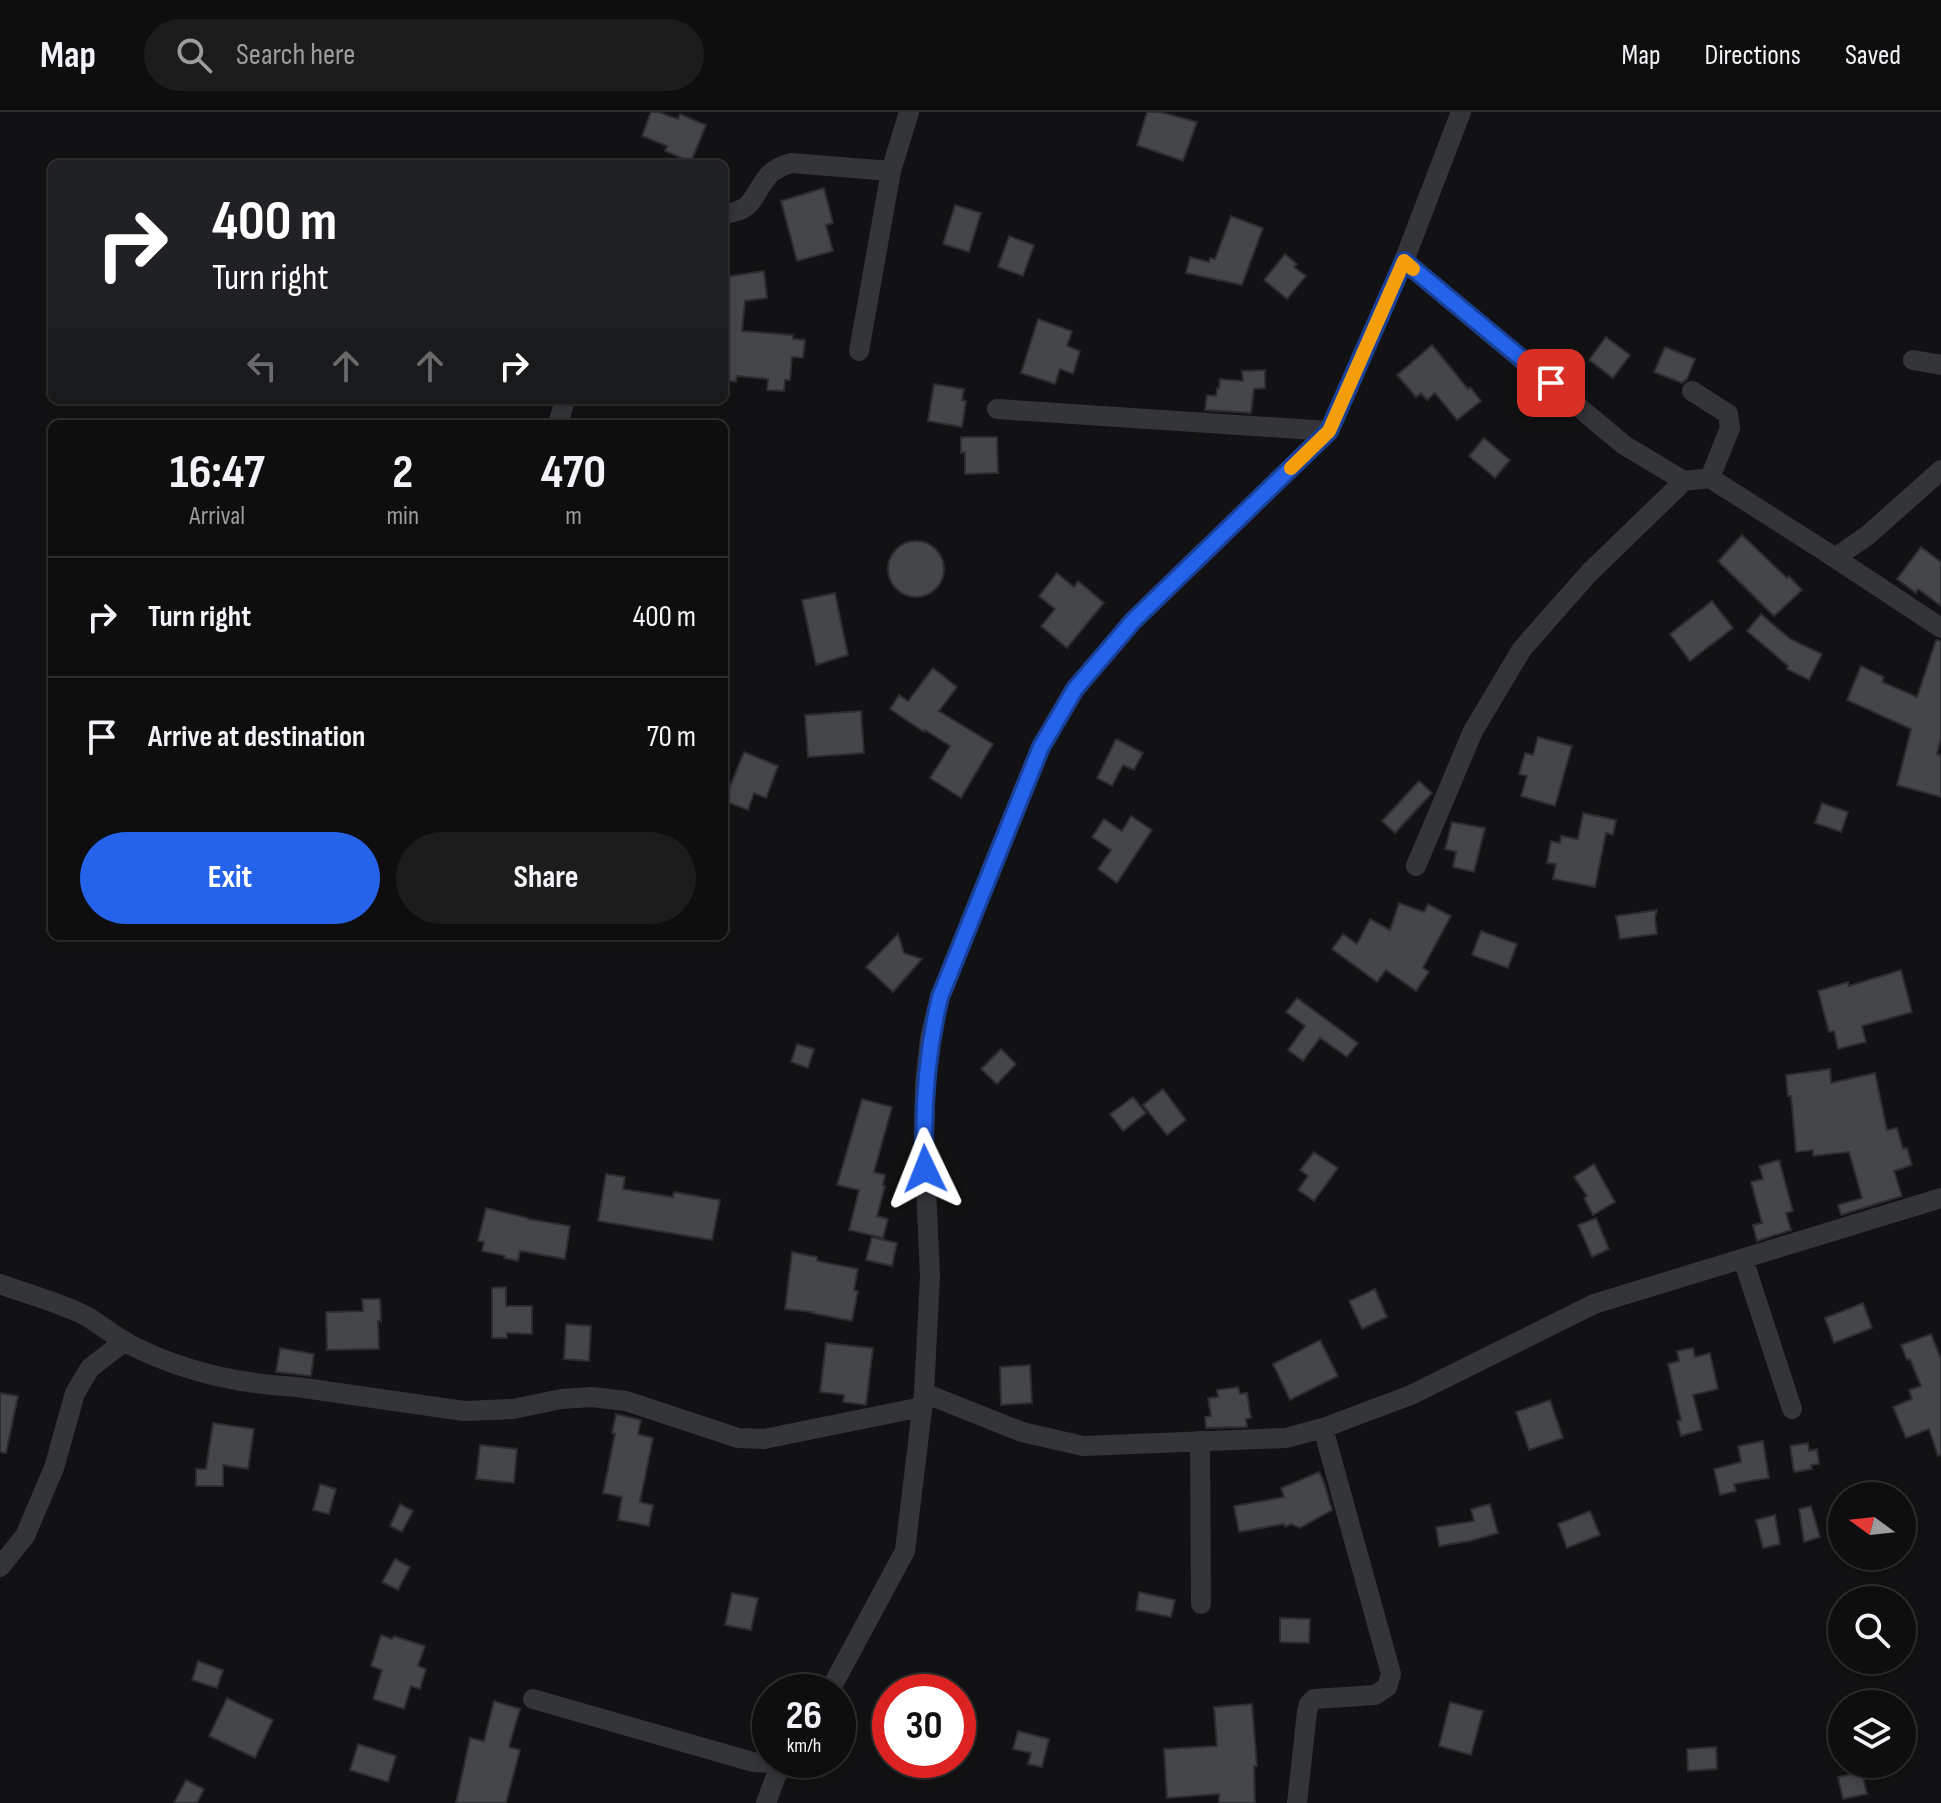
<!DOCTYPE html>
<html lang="en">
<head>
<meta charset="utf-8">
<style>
  :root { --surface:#0e0e0f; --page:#1c1c1d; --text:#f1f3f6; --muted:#9b9c9e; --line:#2e2e2f; --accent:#2563eb }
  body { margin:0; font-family:"Sofia Sans Condensed",sans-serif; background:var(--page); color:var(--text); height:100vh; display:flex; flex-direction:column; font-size:30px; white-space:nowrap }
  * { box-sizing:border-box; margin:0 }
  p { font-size:26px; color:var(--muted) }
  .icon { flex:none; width:44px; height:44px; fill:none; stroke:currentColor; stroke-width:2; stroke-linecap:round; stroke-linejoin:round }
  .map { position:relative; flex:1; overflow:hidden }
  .sheet { position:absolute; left:48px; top:308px; width:680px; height:520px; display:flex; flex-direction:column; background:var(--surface); border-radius:12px; box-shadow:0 4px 12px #0003,0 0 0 2px var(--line) }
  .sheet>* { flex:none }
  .hud { position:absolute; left:48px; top:48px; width:680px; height:244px; border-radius:12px; box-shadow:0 4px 12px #0003,0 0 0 2px var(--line); background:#202124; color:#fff; overflow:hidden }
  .needle { width:52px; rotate:285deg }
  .buttons { position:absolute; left:1828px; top:1370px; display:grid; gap:16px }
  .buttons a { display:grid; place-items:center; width:88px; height:88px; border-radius:50%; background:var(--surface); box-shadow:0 4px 12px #0003,0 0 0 2px var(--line); font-size:40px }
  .speed { position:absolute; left:752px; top:1562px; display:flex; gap:16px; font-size:40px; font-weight:700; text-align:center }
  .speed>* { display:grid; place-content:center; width:104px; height:104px; border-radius:50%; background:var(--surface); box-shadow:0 4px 12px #0003,0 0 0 2px var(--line); line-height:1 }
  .speed small { font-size:20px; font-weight:400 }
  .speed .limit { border:12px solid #d22; background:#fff; color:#111 }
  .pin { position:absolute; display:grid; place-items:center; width:68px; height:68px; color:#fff; margin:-34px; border-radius:16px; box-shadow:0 4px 12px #0006 }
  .me { position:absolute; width:88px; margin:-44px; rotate:358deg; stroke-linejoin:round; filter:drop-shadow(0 0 6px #0008) }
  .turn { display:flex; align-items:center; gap:28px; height:168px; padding:0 32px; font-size:36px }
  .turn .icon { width:104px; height:104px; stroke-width:2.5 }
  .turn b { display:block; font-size:56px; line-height:68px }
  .lanes { display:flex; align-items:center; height:76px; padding:0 32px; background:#0003; justify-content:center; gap:40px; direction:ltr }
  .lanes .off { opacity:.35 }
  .eta { display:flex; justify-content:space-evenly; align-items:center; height:136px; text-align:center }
  .eta b { font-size:48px; font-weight:700; line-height:56px }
  .action { display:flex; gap:16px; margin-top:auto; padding:16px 32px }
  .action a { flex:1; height:92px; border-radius:48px; background:var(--accent); color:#fff; font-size:32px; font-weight:700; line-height:92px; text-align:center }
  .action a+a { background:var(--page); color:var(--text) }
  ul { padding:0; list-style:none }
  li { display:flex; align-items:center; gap:24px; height:120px; padding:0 32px; border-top:2px solid var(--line) }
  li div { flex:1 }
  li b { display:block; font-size:30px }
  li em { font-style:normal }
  header { display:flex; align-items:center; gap:48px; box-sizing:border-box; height:112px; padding:0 40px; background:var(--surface); border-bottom:2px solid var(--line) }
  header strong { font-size:38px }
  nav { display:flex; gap:44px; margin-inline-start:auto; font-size:28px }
  .search { width:560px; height:72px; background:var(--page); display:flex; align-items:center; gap:20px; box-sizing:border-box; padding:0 28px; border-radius:44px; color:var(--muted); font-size:30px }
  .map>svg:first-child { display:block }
  .building { fill:#444649; stroke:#2c2d2f; stroke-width:2 }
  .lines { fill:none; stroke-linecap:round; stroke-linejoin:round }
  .street { stroke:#333538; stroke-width:20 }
  .route-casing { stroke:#184099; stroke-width:20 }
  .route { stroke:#2563eb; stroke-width:14 }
  .slow { stroke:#f59e0b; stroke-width:14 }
</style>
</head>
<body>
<header>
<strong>Map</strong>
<div class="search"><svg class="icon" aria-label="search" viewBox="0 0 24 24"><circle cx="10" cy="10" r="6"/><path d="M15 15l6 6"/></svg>Search here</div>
<nav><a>Map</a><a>Directions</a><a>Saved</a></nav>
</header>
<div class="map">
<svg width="1941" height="1691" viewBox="0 0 1941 1691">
  <rect width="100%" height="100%" fill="#121214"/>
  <path class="building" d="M 651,0 L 658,0 L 678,7 L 680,2 L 706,13 L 691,50 L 665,39 L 667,34 L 642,24 Z
    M 1147,0 L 1160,0 L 1197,10 L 1183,49 L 1137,33 Z
    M 824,76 L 833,111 L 826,113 L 833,139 L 797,149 L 781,89 Z
    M 955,93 L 981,101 L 969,140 L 943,132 Z
    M 1231,104 L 1263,116 L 1242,173 L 1186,161 L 1190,145 L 1209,150 L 1210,146 L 1215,147 Z
    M 1009,124 L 1034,133 L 1023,164 L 998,155 Z
    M 1285,142 L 1297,152 L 1294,155 L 1306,164 L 1287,187 L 1264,168 Z
    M 764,159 L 767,186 L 745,189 L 742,219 L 793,223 L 793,227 L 805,228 L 803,246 L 792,245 L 790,268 L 785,268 L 784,279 L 767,278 L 768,267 L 737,264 L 736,270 L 724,268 L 724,165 Z
    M 1038,207 L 1072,219 L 1067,234 L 1080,239 L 1073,262 L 1060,257 L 1055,272 L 1021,261 Z
    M 1606,225 L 1630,243 L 1613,266 L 1589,248 Z
    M 1432,233 L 1468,277 L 1470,275 L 1481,289 L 1457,308 L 1435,281 L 1427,288 L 1421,281 L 1416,285 L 1397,263 Z
    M 1665,235 L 1695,247 L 1687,267 L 1682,271 L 1654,260 Z
    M 1265,258 L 1265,276 L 1254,277 L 1251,301 L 1205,298 L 1207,283 L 1216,284 L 1217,276 L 1219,276 L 1220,267 L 1243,269 L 1242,259 Z
    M 934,272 L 964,277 L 962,288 L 966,289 L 962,315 L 928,309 Z
    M 961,325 L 997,325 L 998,361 L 965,362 L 965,340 L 961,341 Z
    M 1484,326 L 1510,348 L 1495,366 L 1469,344 Z
    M 1742,423 L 1787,466 L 1789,464 L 1802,478 L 1774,504 L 1718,449 Z
    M888 457a28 28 0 1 1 56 0a28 28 0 1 1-56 0Z
    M 1921,435 L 1941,450 L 1941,494 L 1918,477 L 1916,481 L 1897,467 Z
    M 1057,461 L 1074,475 L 1078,469 L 1104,491 L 1067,536 L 1041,514 L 1055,497 L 1039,484 Z
    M 835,481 L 848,543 L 816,553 L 802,488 Z
    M 1712,489 L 1733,516 L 1690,549 L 1670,522 Z
    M 1761,502 L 1790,527 L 1822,542 L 1809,568 L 1787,557 L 1788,554 L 1747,519 Z
    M 1936,528 L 1941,529 L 1941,626 L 1937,642 L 1941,643 L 1941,685 L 1897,673 L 1911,617 L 1847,588 L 1861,554 L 1884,565 L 1882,570 L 1917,585 Z
    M 933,556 L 957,575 L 939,599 L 993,632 L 961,686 L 930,666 L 950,634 L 925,618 L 924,620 L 890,597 L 899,583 L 908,589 Z
    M 861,599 L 864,641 L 808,645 L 805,603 Z
    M 1538,625 L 1572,634 L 1555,694 L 1521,684 L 1527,664 L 1519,662 L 1525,641 L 1533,643 Z
    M 1116,627 L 1143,641 L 1134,658 L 1123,653 L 1112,674 L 1097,666 Z
    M 744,640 L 778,654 L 766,686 L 754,681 L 748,698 L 724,689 Z
    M 1419,669 L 1432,681 L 1395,721 L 1382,709 Z
    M 1822,691 L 1848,700 L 1841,720 L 1815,711 Z
    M 1583,701 L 1616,708 L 1613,723 L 1606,721 L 1595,775 L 1553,767 L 1556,752 L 1547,751 L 1551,729 L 1560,731 L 1561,724 L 1578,727 Z
    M 1131,704 L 1152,718 L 1117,771 L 1098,757 L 1111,738 L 1092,725 L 1104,707 L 1122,719 Z
    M 1452,710 L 1485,716 L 1474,760 L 1453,755 L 1456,740 L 1445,737 Z
    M 1399,791 L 1424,800 L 1428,792 L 1451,804 L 1423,856 L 1429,860 L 1416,879 L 1386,858 L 1377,870 L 1332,837 L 1343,822 L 1357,832 L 1370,807 L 1390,818 Z
    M 1657,798 L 1655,806 L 1657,822 L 1620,827 L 1616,804 Z
    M 1481,819 L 1517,832 L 1508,856 L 1472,843 Z
    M 898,822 L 904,841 L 922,847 L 893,880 L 866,855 Z
    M 1901,858 L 1912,900 L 1862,914 L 1866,930 L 1838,937 L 1834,919 L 1829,920 L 1818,879 L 1848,870 L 1849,874 Z
    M 1297,886 L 1358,931 L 1347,945 L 1320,926 L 1303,949 L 1288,938 L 1305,914 L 1286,900 Z
    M 797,932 L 814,937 L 808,956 L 791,950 Z
    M 1001,937 L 1016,952 L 997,972 L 981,957 Z
    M 1830,957 L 1831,971 L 1875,961 L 1887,1018 L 1897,1016 L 1903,1037 L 1907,1036 L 1912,1053 L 1894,1059 L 1902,1084 L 1841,1103 L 1838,1093 L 1862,1086 L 1849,1040 L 1813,1044 L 1813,1038 L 1796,1040 L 1791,984 L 1788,984 L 1786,963 Z
    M 1163,977 L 1186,1008 L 1167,1023 L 1143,993 Z
    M 1133,985 L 1146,1001 L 1123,1019 L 1110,1002 Z
    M 862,987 L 892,995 L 874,1060 L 885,1063 L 883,1073 L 885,1074 L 877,1104 L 888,1107 L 883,1126 L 849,1118 L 859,1078 L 837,1073 Z
    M 1314,1040 L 1338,1056 L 1314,1089 L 1298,1078 L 1308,1064 L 1300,1058 Z
    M 1779,1048 L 1793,1099 L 1786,1101 L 1791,1118 L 1757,1129 L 1753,1113 L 1762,1111 L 1751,1070 L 1763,1067 L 1759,1054 Z
    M 1594,1052 L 1615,1090 L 1593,1103 L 1584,1086 L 1587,1084 L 1574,1065 Z
    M 606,1062 L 625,1065 L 623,1077 L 673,1085 L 674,1080 L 720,1088 L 712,1128 L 598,1109 Z
    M 486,1096 L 528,1106 L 528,1107 L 570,1114 L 565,1147 L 520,1139 L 518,1149 L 504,1146 L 505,1144 L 482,1139 L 484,1130 L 478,1129 Z
    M 1596,1106 L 1609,1137 L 1592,1145 L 1578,1113 Z
    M 872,1125 L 897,1131 L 892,1154 L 866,1148 Z
    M 792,1140 L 817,1145 L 817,1149 L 858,1157 L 854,1178 L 858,1179 L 852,1209 L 811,1201 L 812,1200 L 785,1197 Z
    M 506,1175 L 506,1194 L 532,1194 L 532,1222 L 507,1221 L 507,1226 L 492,1226 L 492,1176 Z
    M 1375,1177 L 1387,1205 L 1362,1217 L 1349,1189 Z
    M 362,1187 L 380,1187 L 381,1209 L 378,1209 L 379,1237 L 327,1238 L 326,1200 L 363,1199 Z
    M 1863,1191 L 1872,1216 L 1834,1231 L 1825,1206 Z
    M 566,1212 L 591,1214 L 589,1249 L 564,1247 Z
    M 1931,1222 L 1941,1247 L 1941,1343 L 1938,1344 L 1929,1317 L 1906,1326 L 1893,1295 L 1912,1287 L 1909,1278 L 1921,1274 L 1910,1247 L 1907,1248 L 1901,1233 Z
    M 1320,1228 L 1338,1264 L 1290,1288 L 1273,1252 Z
    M 826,1231 L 873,1236 L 866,1293 L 843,1290 L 844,1283 L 820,1280 Z
    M 280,1236 L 314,1242 L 311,1264 L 276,1260 Z
    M 1693,1236 L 1695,1245 L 1710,1241 L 1718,1277 L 1693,1283 L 1702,1318 L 1681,1324 L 1677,1309 L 1681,1308 L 1668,1252 L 1679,1249 L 1677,1239 Z
    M 1030,1253 L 1032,1291 L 1001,1293 L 1000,1255 Z
    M 1238,1275 L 1240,1282 L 1247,1281 L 1251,1306 L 1246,1307 L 1247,1315 L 1206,1316 L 1205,1305 L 1211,1304 L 1208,1286 L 1218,1285 L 1217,1278 Z
    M 0,1281 L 18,1284 L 6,1341 L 0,1340 Z
    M 1550,1288 L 1563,1326 L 1529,1338 L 1516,1300 Z
    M 616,1302 L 641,1308 L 638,1322 L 653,1326 L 640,1390 L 653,1393 L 649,1414 L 618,1408 L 622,1385 L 603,1381 L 615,1322 L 612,1321 Z
    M 213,1311 L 254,1317 L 248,1357 L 223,1353 L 223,1374 L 196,1374 L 196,1357 L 206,1357 Z
    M 1763,1329 L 1769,1366 L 1734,1372 L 1736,1379 L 1720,1383 L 1714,1357 L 1741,1350 L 1738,1334 Z
    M 1808,1331 L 1809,1339 L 1817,1337 L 1819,1352 L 1811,1353 L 1812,1357 L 1794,1360 L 1790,1334 Z
    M 480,1333 L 517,1337 L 514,1371 L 476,1367 Z
    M 1319,1360 L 1324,1370 L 1332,1398 L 1300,1416 L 1291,1412 L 1285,1415 L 1284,1412 L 1239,1420 L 1234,1394 L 1284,1385 L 1281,1376 Z
    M 320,1372 L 336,1377 L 329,1402 L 313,1398 Z
    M 400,1392 L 413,1399 L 402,1420 L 390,1414 Z
    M 1490,1392 L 1498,1421 L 1470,1429 L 1439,1434 L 1436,1415 L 1474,1409 L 1471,1397 Z
    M 1811,1394 L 1820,1425 L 1804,1430 L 1799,1397 Z
    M 1590,1399 L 1600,1423 L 1567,1436 L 1558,1412 Z
    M 1775,1403 L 1780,1432 L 1763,1436 L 1756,1408 Z
    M 395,1447 L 410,1455 L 398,1478 L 382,1470 Z
    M 1139,1480 L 1175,1488 L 1171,1505 L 1136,1498 Z
    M 732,1481 L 758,1486 L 751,1518 L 725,1513 Z
    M 1280,1506 L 1310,1507 L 1309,1531 L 1280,1530 Z
    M 381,1523 L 392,1527 L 394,1524 L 425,1534 L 418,1554 L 426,1557 L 420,1577 L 411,1574 L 404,1597 L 373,1587 L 382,1558 L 371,1554 Z
    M 198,1549 L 223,1558 L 217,1576 L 192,1568 Z
    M 227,1586 L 273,1608 L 255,1646 L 209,1624 Z
    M 494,1589 L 520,1597 L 509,1635 L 520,1638 L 506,1691 L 456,1691 L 470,1626 L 484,1629 Z
    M 1450,1590 L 1483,1599 L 1471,1643 L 1439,1634 Z
    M 1252,1592 L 1257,1654 L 1254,1654 L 1255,1691 L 1219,1691 L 1219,1682 L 1167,1686 L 1164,1637 L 1217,1634 L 1214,1595 Z
    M 1018,1619 L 1049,1627 L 1042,1655 L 1028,1652 L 1031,1641 L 1013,1637 Z
    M 358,1632 L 396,1644 L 388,1670 L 350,1658 Z
    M 1716,1635 L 1717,1657 L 1688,1659 L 1687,1637 Z
    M 1862,1660 L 1867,1682 L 1843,1687 L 1838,1665 Z
    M 186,1668 L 204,1677 L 197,1691 L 174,1691 Z"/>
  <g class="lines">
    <path class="street" d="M 724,102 C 755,98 751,85 768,64 C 774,57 782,54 791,51 L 891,59
      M 1404,149 L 1624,333 L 1684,369 L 1710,366 L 1820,436 L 1941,516
      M 859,239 L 891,59 L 909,0
      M 1913,248 L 1941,253
      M 1692,279 L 1728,302 L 1730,316 L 1710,366
      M 997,297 L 1329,319
      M 558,312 L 565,288
      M 1835,446 L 1868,423 L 1941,358
      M 1416,754 L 1473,619 L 1522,537 L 1589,461 L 1684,369
      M 1743,1147 L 1792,1297
      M 0,1172 C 27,1182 61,1191 86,1204 C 100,1212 113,1223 127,1231 C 179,1258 239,1272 297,1275 L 464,1299 L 513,1297 L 561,1287 L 592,1285 L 626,1289 L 738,1326 L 764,1327 L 922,1295
      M 924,1281 L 1022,1320 L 1083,1334 L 1286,1326 L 1323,1316 L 1411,1283 L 1594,1192 L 1941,1086
      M 1200,1329 L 1201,1492
      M 0,1455 L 25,1424 L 54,1356 L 75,1281 L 90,1256 L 125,1229
      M 829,1580 L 905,1439 L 924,1281 L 930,1164 L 924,1030 L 925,972 L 930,926 L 940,885 L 983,778 L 1041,635 L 1075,577 L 1133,509 L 1329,319 L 1404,149 L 1461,0
      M 533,1587 L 753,1650 L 784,1652
      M 766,1691 L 776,1664 L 787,1648
      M 1297,1691 L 1307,1600 L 1309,1592 L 1314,1587 L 1375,1583 L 1387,1575 L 1391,1562 L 1323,1316"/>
  </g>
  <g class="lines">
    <g class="route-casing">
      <path id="route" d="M 925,1057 C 922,997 926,943 940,885 L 1041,635 L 1075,577 L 1133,509 L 1329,319 L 1404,149 L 1551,271"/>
    </g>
    <use href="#route" class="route"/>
    <path class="slow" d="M 1291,356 L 1329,319 L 1404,149 L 1413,157"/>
  </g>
</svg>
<div class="buttons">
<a><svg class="needle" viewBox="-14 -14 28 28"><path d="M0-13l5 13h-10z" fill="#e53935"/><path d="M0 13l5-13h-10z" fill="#9b9c9e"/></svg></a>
<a><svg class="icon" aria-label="search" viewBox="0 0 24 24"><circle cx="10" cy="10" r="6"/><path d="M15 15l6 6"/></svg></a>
<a><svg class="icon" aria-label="layers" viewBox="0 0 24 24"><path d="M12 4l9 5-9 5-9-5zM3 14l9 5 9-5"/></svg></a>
</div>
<div class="speed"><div>26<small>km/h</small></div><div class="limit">30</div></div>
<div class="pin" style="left:1551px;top:271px;background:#d93025"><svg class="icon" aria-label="arrive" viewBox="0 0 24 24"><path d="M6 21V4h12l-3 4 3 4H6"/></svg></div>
<svg class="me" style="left:925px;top:1057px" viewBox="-20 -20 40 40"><path d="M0-17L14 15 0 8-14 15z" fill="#2563eb" stroke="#fff" stroke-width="4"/></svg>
<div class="hud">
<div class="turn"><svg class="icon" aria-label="right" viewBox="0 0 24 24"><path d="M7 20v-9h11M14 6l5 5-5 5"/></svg><div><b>400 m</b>Turn right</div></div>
<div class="lanes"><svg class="icon off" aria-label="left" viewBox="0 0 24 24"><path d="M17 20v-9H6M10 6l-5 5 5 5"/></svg><svg class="icon off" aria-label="ahead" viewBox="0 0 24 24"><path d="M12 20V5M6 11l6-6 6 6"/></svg><svg class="icon off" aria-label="ahead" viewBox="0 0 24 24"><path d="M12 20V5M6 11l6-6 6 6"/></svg><svg class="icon" aria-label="right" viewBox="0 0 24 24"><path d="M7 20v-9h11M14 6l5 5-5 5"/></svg></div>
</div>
<section class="sheet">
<div class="eta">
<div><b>16:47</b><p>Arrival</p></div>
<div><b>2</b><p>min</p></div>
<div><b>470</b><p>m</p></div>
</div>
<ul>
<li><svg class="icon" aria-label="right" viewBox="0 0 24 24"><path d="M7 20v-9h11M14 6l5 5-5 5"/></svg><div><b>Turn right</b></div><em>400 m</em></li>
<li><svg class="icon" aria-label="arrive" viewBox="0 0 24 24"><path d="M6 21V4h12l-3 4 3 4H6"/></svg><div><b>Arrive at destination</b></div><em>70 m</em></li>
</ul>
<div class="action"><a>Exit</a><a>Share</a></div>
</section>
</div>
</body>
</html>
